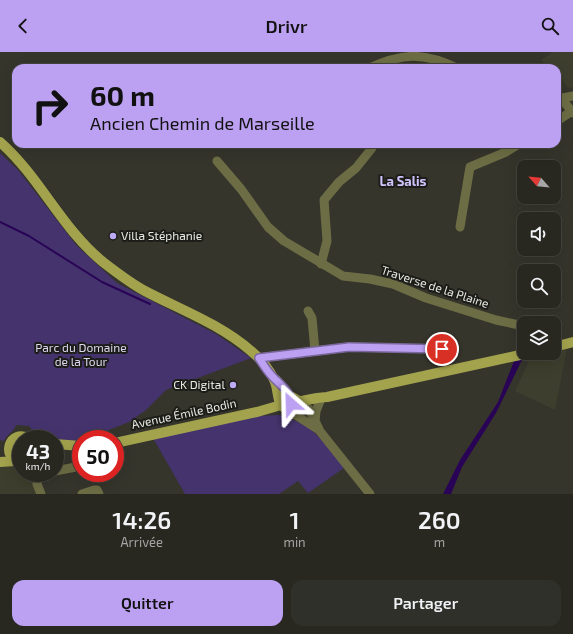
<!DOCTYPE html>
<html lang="fr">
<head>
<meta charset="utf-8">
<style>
  :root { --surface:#282821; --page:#30302a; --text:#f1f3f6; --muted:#a5a6a5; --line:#44443f; --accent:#bca0f2 }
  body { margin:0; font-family:"Exo 2",sans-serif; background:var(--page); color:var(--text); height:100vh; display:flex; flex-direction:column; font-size:15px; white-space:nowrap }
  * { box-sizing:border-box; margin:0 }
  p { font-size:13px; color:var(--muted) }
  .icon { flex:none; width:22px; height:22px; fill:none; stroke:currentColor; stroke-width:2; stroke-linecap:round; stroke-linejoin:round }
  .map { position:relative; height:442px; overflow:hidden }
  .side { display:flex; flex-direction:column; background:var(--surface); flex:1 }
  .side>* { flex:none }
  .top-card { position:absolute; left:12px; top:12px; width:549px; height:84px; border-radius:12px; box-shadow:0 4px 16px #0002,0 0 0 1px var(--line); background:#bca0f2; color:#111; overflow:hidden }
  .needle { width:26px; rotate:297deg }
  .fabs { position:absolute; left:517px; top:108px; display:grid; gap:8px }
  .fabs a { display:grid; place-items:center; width:44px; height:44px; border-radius:8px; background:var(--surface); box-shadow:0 4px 16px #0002,0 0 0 1px var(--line); font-size:20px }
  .speed { position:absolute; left:12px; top:378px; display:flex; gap:8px; font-size:20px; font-weight:700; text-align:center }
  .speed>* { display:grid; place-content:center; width:52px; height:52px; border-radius:50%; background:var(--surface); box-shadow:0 4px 16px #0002,0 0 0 1px var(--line); line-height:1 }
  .speed small { font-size:10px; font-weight:400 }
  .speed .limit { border:6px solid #d22; background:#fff; color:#111 }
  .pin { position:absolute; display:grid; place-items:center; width:34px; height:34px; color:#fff; margin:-17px; border:2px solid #fff; border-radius:50%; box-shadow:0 1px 4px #0007 }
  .me { position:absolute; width:44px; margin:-22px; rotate:335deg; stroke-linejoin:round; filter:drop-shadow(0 0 3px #0008) }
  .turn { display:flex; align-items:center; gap:14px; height:84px; padding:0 12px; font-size:18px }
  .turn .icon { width:52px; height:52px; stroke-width:2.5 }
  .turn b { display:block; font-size:28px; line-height:34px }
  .eta { display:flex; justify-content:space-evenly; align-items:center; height:68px; text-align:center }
  .eta b { font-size:24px; font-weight:600; line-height:28px }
  .cta { display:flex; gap:8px; margin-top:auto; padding:8px 12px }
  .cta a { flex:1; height:46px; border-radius:12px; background:var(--accent); color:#111; font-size:16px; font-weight:600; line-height:46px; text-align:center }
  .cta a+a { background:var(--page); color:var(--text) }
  header { display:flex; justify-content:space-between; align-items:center; height:52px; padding:0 12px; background:var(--accent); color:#111; font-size:18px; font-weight:600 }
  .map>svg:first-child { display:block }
  .built { fill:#3e3e2e }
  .green { fill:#45336d }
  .water { fill:#290456 }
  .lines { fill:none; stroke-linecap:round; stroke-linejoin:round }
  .stream { stroke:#290456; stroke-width:2 }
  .minor { stroke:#6d6d45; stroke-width:9 }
  .major { stroke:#a4a34d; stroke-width:10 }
  .route-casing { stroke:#7a689d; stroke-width:10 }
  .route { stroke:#bca0f2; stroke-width:7 }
  .poi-dot { fill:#bda9f5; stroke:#1c1c18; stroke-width:1.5 }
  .labels { text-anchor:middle; stroke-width:4; stroke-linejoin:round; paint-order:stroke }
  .poi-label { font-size:12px; fill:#e9eae3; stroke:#1c1c18; text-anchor:start }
  .street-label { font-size:12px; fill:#e9eae3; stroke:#1c1c18 }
  .park-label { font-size:12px; fill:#dcd7ee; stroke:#1c1c18 }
  .neighbourhood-label { font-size:13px; font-weight:bold; fill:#d0c3fc; stroke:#1c1c18 }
</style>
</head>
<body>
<header><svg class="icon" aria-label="back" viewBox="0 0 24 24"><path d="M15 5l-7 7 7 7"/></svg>Drivr<svg class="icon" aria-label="search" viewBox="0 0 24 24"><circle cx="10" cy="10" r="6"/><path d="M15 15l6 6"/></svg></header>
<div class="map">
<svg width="573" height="442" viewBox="0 0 573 442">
  <rect width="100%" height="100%" fill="#35352c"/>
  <path class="built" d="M 553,0 L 573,0 L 573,35 L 568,36 L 559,24 L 557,24 L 557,16 L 548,16 L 541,8 Z
    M 567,296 L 555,358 L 515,339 L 531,305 L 548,301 L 554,301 L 554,300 Z
    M 21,413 L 21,421 L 32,421 L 39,442 L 0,442 L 0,414 Z"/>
  <path class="green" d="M 0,101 L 18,118 L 76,193 L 117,231 L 216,282 L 251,306 L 166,338 L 146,358 L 129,370 L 86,387 L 81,387 L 81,389 L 55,389 L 55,387 L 39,387 L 29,374 L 16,373 C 14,380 7,382 4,389 L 0,388 Z
    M 279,363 C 314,373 323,388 344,416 L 308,441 L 298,429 L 279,442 L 185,442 L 153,386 L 258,364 Z"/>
  <path class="water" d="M 522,308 L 496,361 L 462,415 L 451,442 L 443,442 L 460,408 L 498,350 L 514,309 Z"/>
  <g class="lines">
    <path class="stream" d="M 0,170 L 29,184 L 102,230 L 150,252"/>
    <path class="minor" d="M 369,16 C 403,1 423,0 457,16
      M 561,46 L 573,61
      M 557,47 L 573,44
      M 557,69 L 572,59
      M 217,109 L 241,137 L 268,175 L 284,189 L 343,224 L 370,227 L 393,232 L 426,246 L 496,268 L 524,274
      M 460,175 L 470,115 L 506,100 L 519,92
      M 321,212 L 327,189 L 324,148 L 339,130 L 356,116 L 372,96 L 372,92
      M 308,259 L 312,266 L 315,299
      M 259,306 L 349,295 L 442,297
      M 297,352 L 299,349 L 309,357 L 319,377
      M 288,358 L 319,378 L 370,442
      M 315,369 L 316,359 L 320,349
      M 55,419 L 81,414
      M 41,442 L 37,432 L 38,427 L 45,421
      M 82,442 L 94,438 L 97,438 L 99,442"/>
    <path class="major" d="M 0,90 C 40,125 61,176 103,210 C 116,220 130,231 145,239 C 181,258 220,272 251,299 C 261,307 270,318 275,330 C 279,340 276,351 286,357
      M 554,295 L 573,290
      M 276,328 L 289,343 L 299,349
      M 115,391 L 257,360 L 281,353 L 317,346 L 327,345 L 529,301
      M 55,392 L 81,394
      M 0,410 L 15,409
      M 21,410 C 0,407 9,375 30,387"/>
  </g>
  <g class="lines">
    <g class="route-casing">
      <path id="route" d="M 291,352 C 293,341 279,332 272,324 C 267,319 263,312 259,306 L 349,295 L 442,297"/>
    </g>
    <use href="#route" class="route"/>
  </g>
  <g class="poi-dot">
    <circle cx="113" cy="184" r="4"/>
    <circle cx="233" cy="333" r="4"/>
  </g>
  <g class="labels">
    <g class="poi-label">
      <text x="121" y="188">Villa Stéphanie</text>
      <text x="225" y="337" text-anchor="end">CK Digital</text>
    </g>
    <g class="street-label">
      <text transform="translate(435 235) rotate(18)" y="4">Traverse de la Plaine</text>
      <text transform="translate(184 362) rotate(-12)" y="4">Avenue Émile Bodin</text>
    </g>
    <g class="park-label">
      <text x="81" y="300">Parc du Domaine<tspan x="81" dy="14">de la Tour</tspan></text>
    </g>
    <g class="neighbourhood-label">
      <text x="403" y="134">La Salis</text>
    </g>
  </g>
</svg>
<div class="fabs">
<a><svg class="needle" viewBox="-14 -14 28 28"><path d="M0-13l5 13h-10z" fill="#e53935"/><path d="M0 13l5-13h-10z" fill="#a5a6a5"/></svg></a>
<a><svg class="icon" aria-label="sound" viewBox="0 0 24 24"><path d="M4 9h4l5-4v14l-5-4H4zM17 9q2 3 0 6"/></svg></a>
<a><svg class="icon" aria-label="search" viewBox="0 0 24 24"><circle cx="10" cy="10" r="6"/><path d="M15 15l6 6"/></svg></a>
<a><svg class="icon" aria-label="layers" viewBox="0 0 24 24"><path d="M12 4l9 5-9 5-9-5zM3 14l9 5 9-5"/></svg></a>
</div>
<div class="speed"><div>43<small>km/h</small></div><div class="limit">50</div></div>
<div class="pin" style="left:442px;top:297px;background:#d93025"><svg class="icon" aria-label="arrive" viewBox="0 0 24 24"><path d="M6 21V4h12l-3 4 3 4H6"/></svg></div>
<svg class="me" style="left:291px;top:352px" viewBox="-20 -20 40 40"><path d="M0-17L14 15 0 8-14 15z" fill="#bca0f2" stroke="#fff" stroke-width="4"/></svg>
<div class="top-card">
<div class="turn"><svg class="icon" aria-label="right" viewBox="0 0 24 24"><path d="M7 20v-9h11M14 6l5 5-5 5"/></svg><div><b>60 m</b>Ancien Chemin de Marseille</div></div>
</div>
</div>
<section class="side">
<div class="eta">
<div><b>14:26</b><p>Arrivée</p></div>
<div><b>1</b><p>min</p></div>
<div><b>260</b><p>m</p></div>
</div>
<div class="cta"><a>Quitter</a><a>Partager</a></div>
</section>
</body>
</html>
